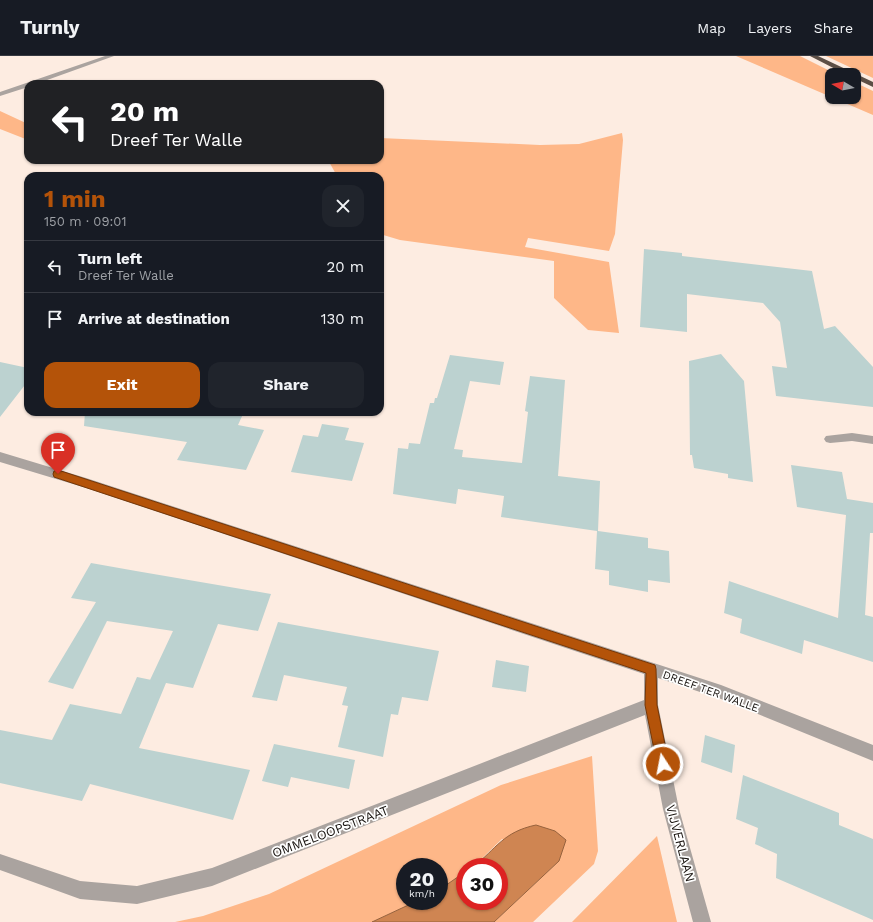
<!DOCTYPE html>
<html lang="en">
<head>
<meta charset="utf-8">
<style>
  :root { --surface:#171b24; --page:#20242c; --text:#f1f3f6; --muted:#9ea1a6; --line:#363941; --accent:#b45309 }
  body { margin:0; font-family:"Work Sans",sans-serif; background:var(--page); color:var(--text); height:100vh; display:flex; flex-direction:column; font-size:15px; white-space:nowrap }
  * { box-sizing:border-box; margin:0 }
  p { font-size:13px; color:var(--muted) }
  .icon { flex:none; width:22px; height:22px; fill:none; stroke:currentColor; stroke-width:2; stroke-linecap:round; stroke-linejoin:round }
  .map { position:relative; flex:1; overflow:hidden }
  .details { position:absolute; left:24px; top:116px; width:360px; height:244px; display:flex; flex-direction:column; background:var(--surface); border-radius:12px; box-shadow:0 1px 3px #0004 }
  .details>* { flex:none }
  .banner { position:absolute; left:24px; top:24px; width:360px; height:84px; border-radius:12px; box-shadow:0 1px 3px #0004; background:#202124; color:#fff; overflow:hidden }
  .needle { width:26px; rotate:280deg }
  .buttons { position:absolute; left:825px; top:12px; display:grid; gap:8px }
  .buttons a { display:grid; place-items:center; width:36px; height:36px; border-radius:8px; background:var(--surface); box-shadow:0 1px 3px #0004; font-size:20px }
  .speed { position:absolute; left:396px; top:802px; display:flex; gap:8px; font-size:20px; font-weight:700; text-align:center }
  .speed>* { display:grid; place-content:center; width:52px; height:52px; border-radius:50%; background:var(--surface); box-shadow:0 1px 3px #0004; line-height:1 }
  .speed small { font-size:10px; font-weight:400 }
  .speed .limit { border:6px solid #d22; background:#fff; color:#111 }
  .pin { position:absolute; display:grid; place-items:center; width:34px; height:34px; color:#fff; margin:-41px -17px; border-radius:50% 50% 50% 0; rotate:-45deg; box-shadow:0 0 4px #0007 }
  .pin .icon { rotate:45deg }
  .me { position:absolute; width:44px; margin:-22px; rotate:349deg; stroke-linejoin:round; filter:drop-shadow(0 0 3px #0008) }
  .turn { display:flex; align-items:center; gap:14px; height:84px; padding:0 20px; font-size:18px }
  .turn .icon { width:52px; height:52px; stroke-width:2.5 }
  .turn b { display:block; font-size:28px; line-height:34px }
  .round { display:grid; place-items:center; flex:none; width:42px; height:42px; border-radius:12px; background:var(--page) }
  .overview { display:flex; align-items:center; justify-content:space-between; height:68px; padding:0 20px }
  h1 { font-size:24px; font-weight:700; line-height:30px; color:var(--accent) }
  .primary-button { display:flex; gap:8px; margin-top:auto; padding:8px 20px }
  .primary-button a { flex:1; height:46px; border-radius:12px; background:var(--accent); color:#fff; font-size:16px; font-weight:700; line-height:46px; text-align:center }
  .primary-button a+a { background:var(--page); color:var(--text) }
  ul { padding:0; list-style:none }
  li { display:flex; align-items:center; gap:12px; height:52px; padding:0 20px; border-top:1px solid var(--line) }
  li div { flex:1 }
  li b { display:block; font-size:15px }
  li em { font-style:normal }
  header { display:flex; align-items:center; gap:24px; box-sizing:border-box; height:56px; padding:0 20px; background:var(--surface); border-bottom:1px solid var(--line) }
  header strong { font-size:19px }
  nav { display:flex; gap:22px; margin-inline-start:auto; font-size:14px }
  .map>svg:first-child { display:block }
  .green { fill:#feb788 }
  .water { fill:#cf8552; stroke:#97623d }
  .building { fill:#bcd2d0 }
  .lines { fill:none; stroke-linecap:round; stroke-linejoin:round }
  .minor { fill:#aaa39f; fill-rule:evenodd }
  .motorway { fill:#5d4f46; fill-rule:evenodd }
  .route { fill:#b45309; stroke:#753606 }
  .labels { text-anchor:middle; stroke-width:3.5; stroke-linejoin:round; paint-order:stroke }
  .street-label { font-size:11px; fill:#15100c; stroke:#fff }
  .near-street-label { font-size:13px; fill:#15100c; stroke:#fff }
</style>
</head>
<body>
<header>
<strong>Turnly</strong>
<nav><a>Map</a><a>Layers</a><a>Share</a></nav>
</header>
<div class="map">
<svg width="873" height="866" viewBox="0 0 873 866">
  <rect width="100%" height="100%" fill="#fdece1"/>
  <path class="green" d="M 736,0 L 800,0 L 838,19 L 832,19 L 832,41 L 854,41 L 854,26 L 873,35 L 873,59 Z
    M 826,0 L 873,0 L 873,22 Z
    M 0,55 L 28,68 L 28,84 L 0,73 Z
    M 622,77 L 623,84 L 615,178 L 609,195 L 528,182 L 525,191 L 609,206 L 619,277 L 588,274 L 554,242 L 554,205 L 400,184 L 380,178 L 380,120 L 337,120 L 328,104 L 380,104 L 380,82 L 540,89 L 579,88 Z
    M 592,700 L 598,795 L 594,808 L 533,866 L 494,866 L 559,805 L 502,783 L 474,810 L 465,811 L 465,816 L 439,834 L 439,811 L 405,811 L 405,845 L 417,845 L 372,866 L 175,866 L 203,860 L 269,838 L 501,729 Z
    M 657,780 L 677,866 L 572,866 Z"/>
  <path class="water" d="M 536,769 L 555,775 L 566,784 L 559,805 L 494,866 L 372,866 L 417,845 L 439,845 L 439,834 L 465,816 L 465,845 L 499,845 L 499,811 L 473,811 C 497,792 503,776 536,769 Z"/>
  <path class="building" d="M 644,193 L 682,197 L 682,200 L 812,215 L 824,273 L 835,270 L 873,311 L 873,351 L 776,340 L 772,310 L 787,312 L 780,266 L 763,247 L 687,238 L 687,276 L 640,271 Z
    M 721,298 L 744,325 L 753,426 L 728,422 L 728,418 L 694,412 L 692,399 L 690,399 L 689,305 Z
    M 450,299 L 504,306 L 500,329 L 470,325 L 454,393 L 463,394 L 462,401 L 522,407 L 528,356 L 525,355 L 530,320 L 565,324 L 558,420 L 600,425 L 598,475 L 648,482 L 648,492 L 669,495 L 670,527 L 648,524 L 648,536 L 609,529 L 609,515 L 595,513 L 597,475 L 501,461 L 504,440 L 458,433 L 456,448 L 393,438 L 398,392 L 408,393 L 409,387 L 420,388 L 430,347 L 434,347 L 435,342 L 437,342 Z
    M 0,306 L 28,312 L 28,325 L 0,361 Z
    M 85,356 L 244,356 L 238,369 L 264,374 L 246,414 L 177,404 L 187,386 L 84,370 Z
    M 322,368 L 349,372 L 345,384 L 364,387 L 352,425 L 291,416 L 303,379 L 318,381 Z
    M 791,409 L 842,416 L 847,443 L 873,447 L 873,477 L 870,477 L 865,559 L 873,561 L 873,606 L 804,584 L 802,598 L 740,577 L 742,563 L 724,557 L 729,525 L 838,562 L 846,459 L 797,451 Z
    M 91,507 L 136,515 L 271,538 L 258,575 L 218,568 L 193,632 L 150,624 L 173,575 L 107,565 L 73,633 L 48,626 L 96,546 L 71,542 Z
    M 278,566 L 439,595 L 428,645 L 402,641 L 398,659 L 391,658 L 383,701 L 338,691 L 348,650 L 342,649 L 347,631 L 284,619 L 277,645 L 252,641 Z
    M 496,604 L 529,610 L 526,636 L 492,631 Z
    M 137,621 L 166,627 L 139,692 L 250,714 L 233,764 L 90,728 L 82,745 L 0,727 L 0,674 L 52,684 L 70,648 L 121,658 Z
    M 705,679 L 735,689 L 732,717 L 701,706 Z
    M 274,688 L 355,704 L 349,733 L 291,721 L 288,731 L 262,725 Z
    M 743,719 L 839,757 L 839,769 L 873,783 L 873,864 L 776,822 L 777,798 L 755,788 L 758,772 L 736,763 Z"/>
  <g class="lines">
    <path class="minor" d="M 105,0 L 114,0 L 36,28 L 28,28 L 28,31 L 0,40 L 0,36 Z
      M 852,377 L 873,380 L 873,388 L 852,385 L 830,387 L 826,386 L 824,383 L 826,380 Z
      M 0,396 L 86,422 L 721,629 L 873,689 L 873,705 L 721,643 L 658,622 L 658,649 L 679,753 L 711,866 L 693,866 L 663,753 L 645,659 L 212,830 L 137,848 L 80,843 L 0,814 L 0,798 L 80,825 L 137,830 L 212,812 L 644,644 L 644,618 L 86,432 L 0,406 Z"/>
    <path class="motorway" d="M 810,0 L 818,0 L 873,26 L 873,31 L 854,22 L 854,19 L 847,19 Z"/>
  </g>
  <path class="route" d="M 58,414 L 655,609 L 656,613 L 657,649 L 669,708 L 667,712 L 663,714 L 658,712 L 657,708 L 645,649 L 646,617 L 54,421 L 53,418 L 54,415 Z"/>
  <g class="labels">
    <g class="street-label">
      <text transform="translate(711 635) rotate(20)" y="4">DREEF TER WALLE</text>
    </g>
    <g class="near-street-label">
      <text transform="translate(330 775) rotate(-21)" y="5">OMMELOOPSTRAAT</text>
      <text transform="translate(681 787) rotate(75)" y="5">VIJVERLAAN</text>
    </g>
  </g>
</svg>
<div class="buttons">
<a><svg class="needle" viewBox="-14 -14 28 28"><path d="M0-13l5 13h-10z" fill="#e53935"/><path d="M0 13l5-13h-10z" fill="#9ea1a6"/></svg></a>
</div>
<div class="speed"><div>20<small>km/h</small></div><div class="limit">30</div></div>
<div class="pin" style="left:58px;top:418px;background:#d93025"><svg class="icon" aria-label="arrive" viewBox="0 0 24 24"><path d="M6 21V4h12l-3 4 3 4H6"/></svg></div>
<svg class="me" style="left:663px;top:708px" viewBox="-20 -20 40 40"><circle r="17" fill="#b45309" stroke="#fff" stroke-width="3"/><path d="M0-11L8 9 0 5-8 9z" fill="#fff"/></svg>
<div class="banner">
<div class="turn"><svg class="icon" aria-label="left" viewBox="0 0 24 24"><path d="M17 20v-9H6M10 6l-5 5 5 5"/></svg><div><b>20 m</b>Dreef Ter Walle</div></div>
</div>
<section class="details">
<div class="overview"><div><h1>1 min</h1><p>150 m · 09:01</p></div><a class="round"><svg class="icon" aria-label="close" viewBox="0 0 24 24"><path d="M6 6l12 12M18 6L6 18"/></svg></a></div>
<ul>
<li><svg class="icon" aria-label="left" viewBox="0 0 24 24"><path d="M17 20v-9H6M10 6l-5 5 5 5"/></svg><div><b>Turn left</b><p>Dreef Ter Walle</p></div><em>20 m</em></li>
<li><svg class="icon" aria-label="arrive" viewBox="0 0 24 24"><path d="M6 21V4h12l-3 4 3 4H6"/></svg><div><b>Arrive at destination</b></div><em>130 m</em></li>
</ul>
<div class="primary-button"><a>Exit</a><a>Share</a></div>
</section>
</div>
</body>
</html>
